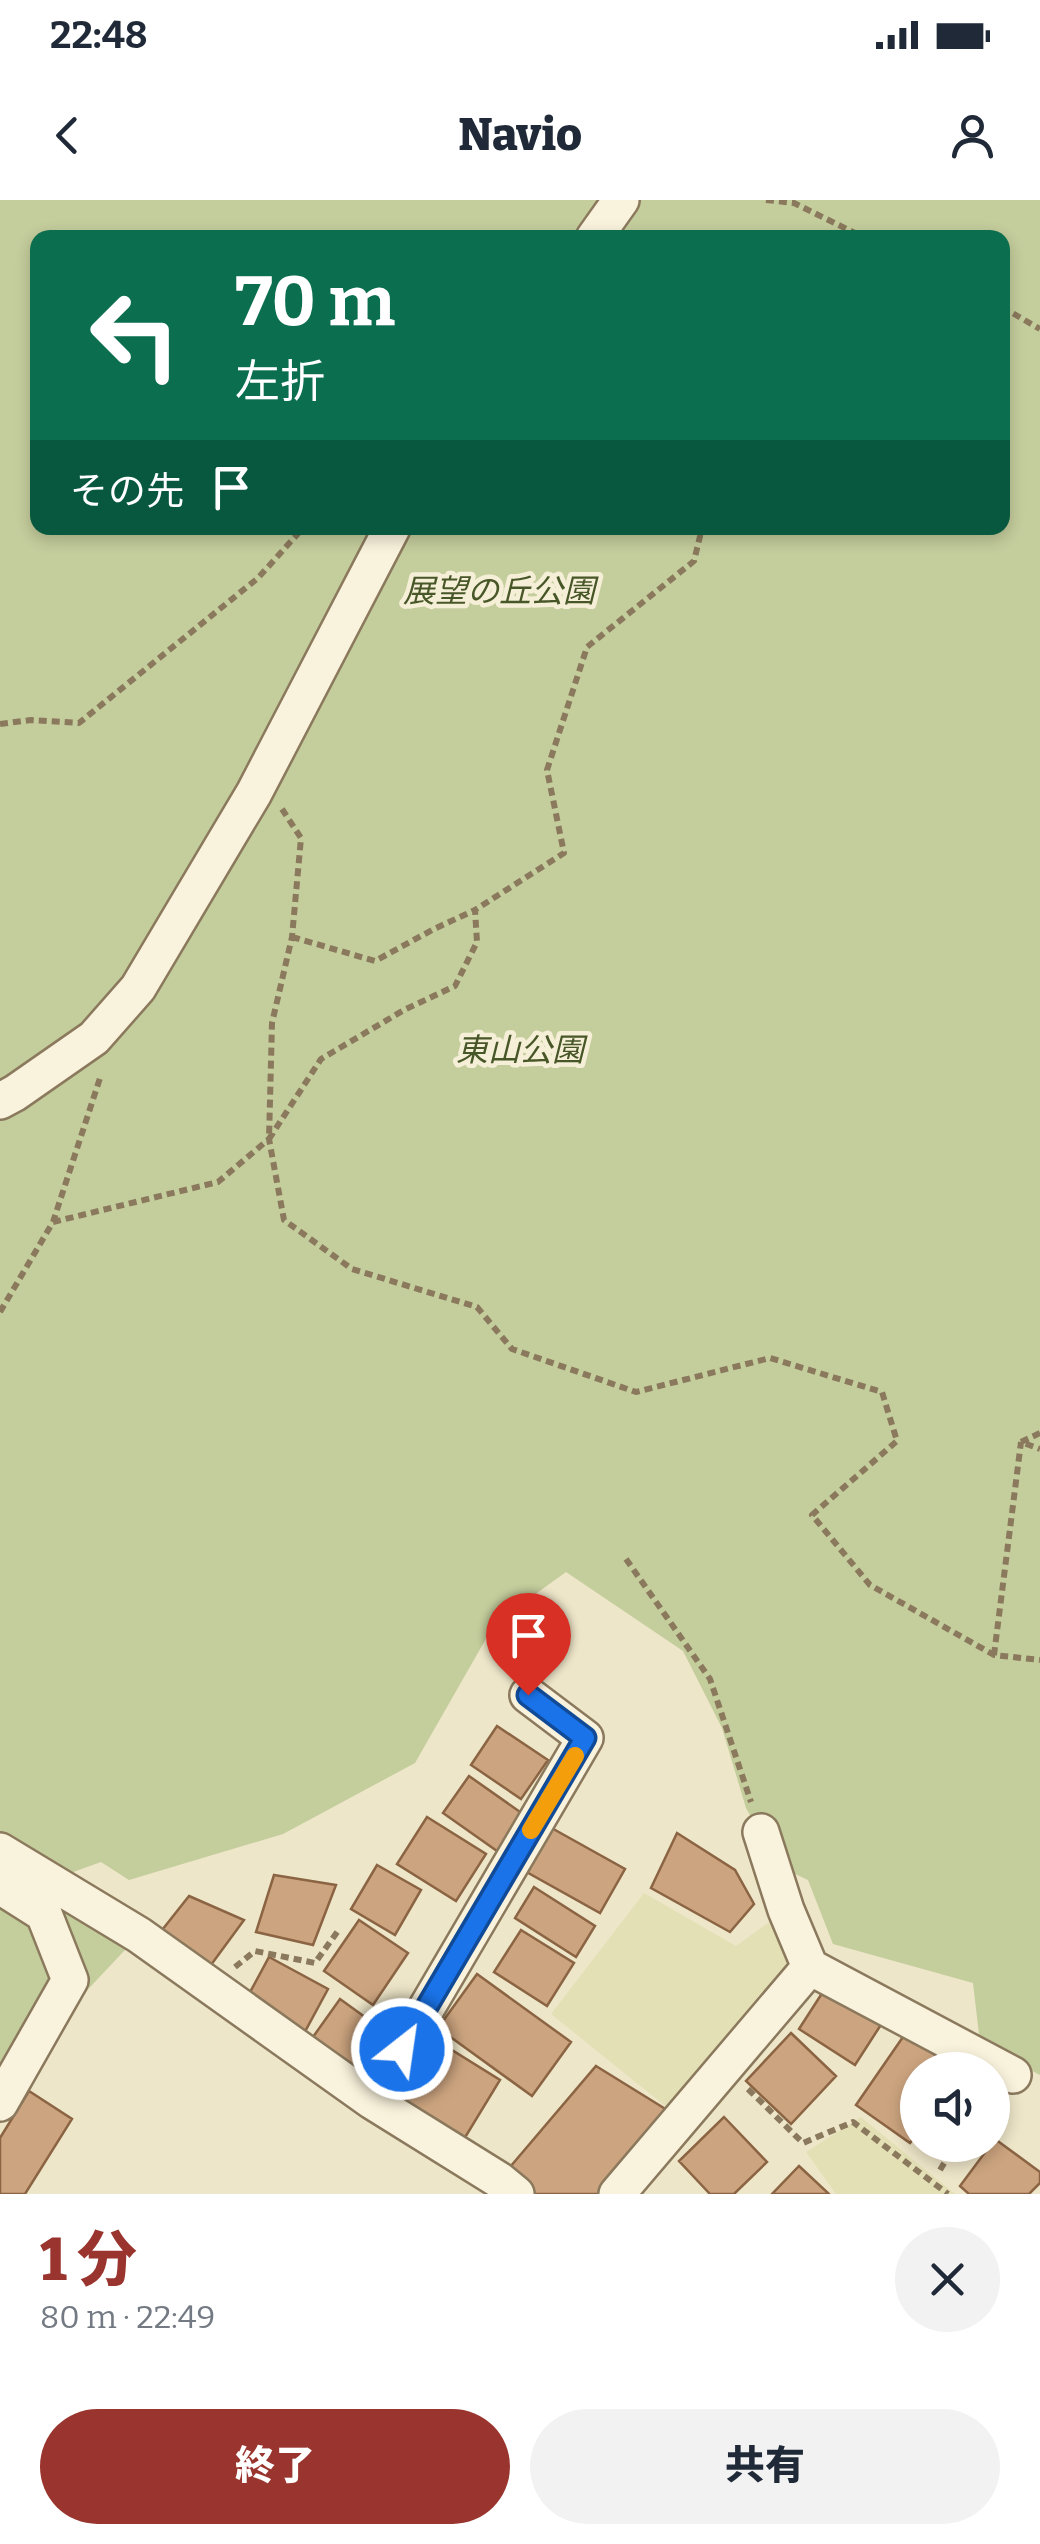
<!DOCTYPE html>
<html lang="ja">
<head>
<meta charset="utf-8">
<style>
  :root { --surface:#fff; --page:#f2f2f3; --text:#1f2937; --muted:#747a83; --accent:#99352e }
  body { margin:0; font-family:Bitter,"Noto Sans JP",serif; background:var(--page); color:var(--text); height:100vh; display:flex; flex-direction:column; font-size:38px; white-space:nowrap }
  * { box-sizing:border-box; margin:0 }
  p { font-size:32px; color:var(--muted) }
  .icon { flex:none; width:55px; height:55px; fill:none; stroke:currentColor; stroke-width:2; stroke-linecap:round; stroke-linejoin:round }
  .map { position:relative; height:1994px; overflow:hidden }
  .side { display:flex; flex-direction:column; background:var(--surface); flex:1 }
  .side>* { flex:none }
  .banner { position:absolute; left:30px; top:30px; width:980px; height:305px; border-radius:20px; box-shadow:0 5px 15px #0003; background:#0b6e4f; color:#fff; overflow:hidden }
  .fabs { position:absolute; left:900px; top:1852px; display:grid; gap:20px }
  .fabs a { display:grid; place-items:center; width:110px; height:110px; border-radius:50%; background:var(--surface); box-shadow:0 5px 15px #0003; font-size:50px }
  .pin { position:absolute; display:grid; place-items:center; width:85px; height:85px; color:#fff; margin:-102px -42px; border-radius:50% 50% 50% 0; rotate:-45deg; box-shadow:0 0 10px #0007 }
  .pin .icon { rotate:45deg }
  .me { position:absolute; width:110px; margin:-55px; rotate:30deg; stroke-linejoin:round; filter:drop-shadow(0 0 8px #0008) }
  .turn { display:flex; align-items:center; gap:35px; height:210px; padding:0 40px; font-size:45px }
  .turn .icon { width:130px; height:130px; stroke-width:2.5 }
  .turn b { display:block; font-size:70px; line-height:85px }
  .then { display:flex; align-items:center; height:95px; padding:0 40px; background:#0003; gap:20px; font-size:38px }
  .round { display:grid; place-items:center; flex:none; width:105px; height:105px; border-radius:52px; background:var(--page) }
  .overview { display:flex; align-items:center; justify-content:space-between; height:170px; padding:0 40px }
  h1 { font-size:60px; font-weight:800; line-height:75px; color:var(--accent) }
  .action { display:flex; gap:20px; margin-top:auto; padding:20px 40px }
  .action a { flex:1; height:115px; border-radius:60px; background:var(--accent); color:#fff; font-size:40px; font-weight:800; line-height:115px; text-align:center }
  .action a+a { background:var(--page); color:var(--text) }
  .status { display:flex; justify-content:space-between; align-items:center; height:70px; padding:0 50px; background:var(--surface); direction:ltr }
  .status svg { height:28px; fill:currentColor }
  header { display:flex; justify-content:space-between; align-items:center; height:130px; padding:0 40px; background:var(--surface); font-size:45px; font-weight:800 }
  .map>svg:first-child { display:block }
  .farmland { fill:#e4e0b6 }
  .green { fill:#c4cd9c; fill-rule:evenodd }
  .building { fill:#cca47f; stroke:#8a6443; stroke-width:2.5 }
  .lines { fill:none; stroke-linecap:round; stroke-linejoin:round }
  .minor-casing { stroke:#8b795d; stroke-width:40 }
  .path { stroke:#8b795d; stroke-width:6; stroke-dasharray:8 5; stroke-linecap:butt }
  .minor { stroke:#f9f2dc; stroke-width:35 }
  .route-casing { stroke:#114b97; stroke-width:25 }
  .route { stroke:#1a73e8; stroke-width:18 }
  .slow { stroke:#f59e0b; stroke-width:18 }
  .labels { text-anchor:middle; stroke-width:9; stroke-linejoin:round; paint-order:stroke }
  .park-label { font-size:32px; font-style:italic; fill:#485728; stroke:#f6efd8 }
</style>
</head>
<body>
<div class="status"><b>22:48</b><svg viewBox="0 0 49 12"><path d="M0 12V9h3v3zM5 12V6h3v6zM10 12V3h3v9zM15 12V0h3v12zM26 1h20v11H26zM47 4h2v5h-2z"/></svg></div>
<header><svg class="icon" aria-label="back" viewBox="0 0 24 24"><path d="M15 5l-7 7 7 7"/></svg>Navio<svg class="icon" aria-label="person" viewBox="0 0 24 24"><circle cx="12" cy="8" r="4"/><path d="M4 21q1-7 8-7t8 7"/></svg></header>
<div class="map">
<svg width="1040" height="1994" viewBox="0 0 1040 1994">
  <rect width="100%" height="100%" fill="#eee6c9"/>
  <path class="farmland" d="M 644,1693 L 736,1746 L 786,1710 L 810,1767 L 680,1918 L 551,1814 Z
    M 861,1917 L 955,1994 L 836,1994 L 806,1952 Z"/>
  <path class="green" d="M 0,0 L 1040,0 L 1040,1875 L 980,1843 L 973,1783 L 833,1744 L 808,1680 L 778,1666 L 746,1608 L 722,1528 L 683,1451 L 566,1372 L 495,1423 L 415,1563 L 283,1634 L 129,1680 L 101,1662 L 51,1680 L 139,1735 L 0,1883 ZM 38,38 L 1002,38 L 1002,328 L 38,328 Z"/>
  <path class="building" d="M 497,1526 L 548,1560 L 521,1599 L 471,1565 Z
    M 469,1576 L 523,1614 L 497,1651 L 443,1613 Z
    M 427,1617 L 486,1654 L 456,1701 L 397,1664 Z
    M 548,1626 L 625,1669 L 600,1713 L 523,1670 Z
    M 677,1633 L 735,1670 L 754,1704 L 730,1732 L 651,1688 Z
    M 377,1665 L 421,1690 L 395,1735 L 351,1709 Z
    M 274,1675 L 336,1685 L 313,1745 L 256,1732 Z
    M 534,1687 L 595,1726 L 576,1757 L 515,1718 Z
    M 189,1696 L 244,1720 L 208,1769 L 151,1744 Z
    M 359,1720 L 408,1753 L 373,1805 L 324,1771 Z
    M 521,1730 L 574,1763 L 547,1806 L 494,1772 Z
    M 269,1757 L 328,1789 L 301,1839 L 242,1807 Z
    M 477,1774 L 571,1842 L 532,1896 L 438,1828 Z
    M 828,1784 L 884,1820 L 855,1865 L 799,1829 Z
    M 340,1799 L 387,1833 L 355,1879 L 308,1844 Z
    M 423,1832 L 500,1880 L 458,1949 L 381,1901 Z
    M 791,1833 L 836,1876 L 791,1924 L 746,1881 Z
    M 905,1834 L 957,1870 L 918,1870 L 918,1933 L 910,1943 L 856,1905 Z
    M 596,1866 L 680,1918 L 617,1994 L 516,1994 L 499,1980 Z
    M 29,1891 L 72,1919 L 25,1994 L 0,1994 L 0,1938 Z
    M 724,1917 L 767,1962 L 734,1994 L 710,1994 L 679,1961 Z
    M 995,1939 L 1040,1972 L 1040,1983 L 1029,1994 L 969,1994 L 960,1986 Z
    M 799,1966 L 829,1994 L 772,1994 Z"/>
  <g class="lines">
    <g class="minor-casing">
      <path id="minor" d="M 594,38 L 621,0
        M 0,901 L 15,893 L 94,838 L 138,788 L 254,593 L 392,328
        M 761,1632 L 786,1710 L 810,1767 L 1013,1875
        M 0,1651 L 139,1735 L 372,1901 L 499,1980 L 516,1994
        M 0,1686 L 44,1714 L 70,1780 L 0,1903
        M 372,1901 L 585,1538 L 528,1495
        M 617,1994 L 810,1767"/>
    </g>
    <path class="path" d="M 766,0 L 794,3 L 865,38
      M 1002,107 L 1040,129
      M 0,524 L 31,520 L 79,523 L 258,378 L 303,328
      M 282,609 L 301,638 L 292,737 L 272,823 L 269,939 L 321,859 L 404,810 L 455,786 L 477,742 L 475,710 L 564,653 L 547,570 L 587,447 L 694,361 L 702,328
      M 292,737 L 375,761 L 434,729 L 475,710
      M 53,1022 L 218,982 L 269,939 L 284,1020 L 352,1069 L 477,1107 L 512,1149 L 636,1192 L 770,1158 L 882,1192 L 897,1241 L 812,1315 L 870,1385 L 994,1455 L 1040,1460
      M 0,1112 L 53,1022 L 101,875
      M 1040,1233 L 1021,1242 L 1040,1249
      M 626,1359 L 710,1479 L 751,1602
      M 994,1455 L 1021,1242
      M 235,1767 L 255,1751 L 315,1763 L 340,1728
      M 748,1889 L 803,1943 L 853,1922 L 948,1994
      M 940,1970 L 955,1945"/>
    <use href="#minor" class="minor"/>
  </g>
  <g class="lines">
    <g class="route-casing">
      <path id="route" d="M 402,1849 L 585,1538 L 528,1495"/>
    </g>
    <use href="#route" class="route"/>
    <path class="slow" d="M 531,1630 L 575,1556"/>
  </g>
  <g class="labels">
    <g class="park-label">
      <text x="499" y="402">展望の丘公園</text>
      <text x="520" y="861">東山公園</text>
    </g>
  </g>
</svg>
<div class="fabs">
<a><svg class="icon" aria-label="sound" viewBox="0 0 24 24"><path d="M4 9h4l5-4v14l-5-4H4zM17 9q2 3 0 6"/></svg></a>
</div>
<div class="pin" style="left:528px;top:1495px;background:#d93025"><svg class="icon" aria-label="arrive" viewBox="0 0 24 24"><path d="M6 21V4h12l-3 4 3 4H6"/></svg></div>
<svg class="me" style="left:402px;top:1849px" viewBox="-20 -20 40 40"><circle r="17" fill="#1a73e8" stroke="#fff" stroke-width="3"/><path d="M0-11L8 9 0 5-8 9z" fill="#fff"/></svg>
<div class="banner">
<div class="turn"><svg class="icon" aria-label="left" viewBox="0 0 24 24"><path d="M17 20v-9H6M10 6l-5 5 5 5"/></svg><div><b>70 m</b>左折</div></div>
<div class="then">その先<svg class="icon" aria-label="arrive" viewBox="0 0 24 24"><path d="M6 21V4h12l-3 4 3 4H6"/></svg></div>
</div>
</div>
<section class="side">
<div class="overview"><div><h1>1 分</h1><p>80 m · 22:49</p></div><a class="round"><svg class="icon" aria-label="close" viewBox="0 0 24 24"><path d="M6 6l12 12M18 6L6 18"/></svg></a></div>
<div class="action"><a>終了</a><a>共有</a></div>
</section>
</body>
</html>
